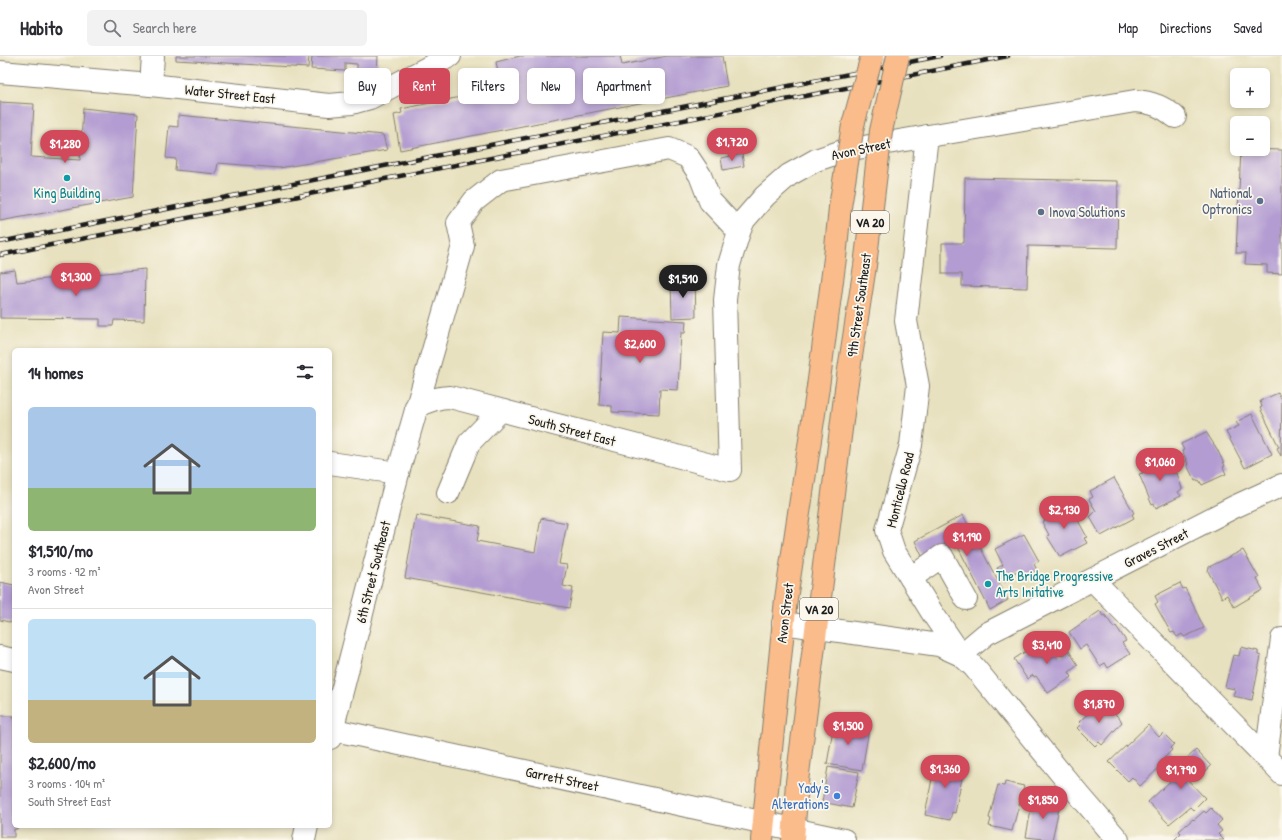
<!DOCTYPE html>
<meta charset="utf-8">
<style>
:root{--surface:#fff;--page:#f2f2f3;--text:#2b2b33;--muted:#7c7c81;--line:#e1e1e2;--accent:#d1495b}
body{margin:0;font-family:"Patrick Hand",sans-serif;background:var(--page);color:var(--text);height:100vh;display:flex;flex-direction:column;font-size:15px;white-space:nowrap}
*{box-sizing:border-box;margin:0}
p{font-size:13px;color:var(--muted)}
.icon{flex:none;width:22px;height:22px;fill:none;stroke:currentColor;stroke-width:2;stroke-linecap:round;stroke-linejoin:round}
.map{position:relative;flex:1;overflow:hidden}
.panel{position:absolute;left:12px;top:292px;width:320px;height:480px;display:flex;flex-direction:column;background:var(--surface);border-radius:6px;box-shadow:0 2px 6px #0003}
.panel>*{flex:none}
.top-card{position:absolute;left:344px;top:12px;width:380px;height:36px;display:flex;gap:8px}
.fabs{position:absolute;left:1230px;top:12px;display:grid;gap:8px}
.fabs a{display:grid;place-items:center;width:40px;height:40px;border-radius:6px;background:var(--surface);box-shadow:0 2px 6px #0003;font-size:20px}
.price{position:absolute;translate:-50% -34px;padding:0 9px;border-radius:14px;background:var(--accent);color:#fff;font-size:13px;line-height:26px;filter:drop-shadow(0 1px 2px #0008)}
.price::after{content:'';position:absolute;left:50%;top:24px;width:12px;height:9px;margin-left:-6px;background:inherit;clip-path:polygon(0 0,100% 0,50% 100%)}
.price.selected{background:#222;color:#fff}
ul{padding:0;list-style:none}
li{display:grid;align-content:center;gap:8px;height:212px;padding:0 16px}
li+li{border-top:1px solid var(--line)}
li span{display:grid;place-items:center;height:124px;border-radius:6px;color:#555}
li>.icon{margin-inline-start:auto}
span .icon{width:72px;height:72px;fill:#fffc;stroke-width:1}
li b{font-size:17px}
h2{display:flex;justify-content:space-between;align-items:center;height:48px;padding:0 16px;font-size:17px}
.tag{padding:0 14px;border-radius:6px;background:var(--surface);box-shadow:0 2px 6px #0003;font-size:14px;line-height:36px}
.tag.selected{background:var(--accent);color:#fff}
header{display:flex;align-items:center;gap:24px;box-sizing:border-box;height:56px;padding:0 20px;background:var(--surface);border-bottom:1px solid var(--line)}
header strong{font-size:19px}
nav{display:flex;gap:22px;margin-inline-start:auto;font-size:14px}
.search{width:280px;height:36px;background:var(--page);display:flex;align-items:center;gap:10px;box-sizing:border-box;padding:0 14px;border-radius:6px;color:var(--muted);font-size:15px}
.map>svg:first-child{display:block}
</style>
<header>
<strong>Habito</strong>
<div class="search"><svg class="icon" aria-label="search" viewBox="0 0 24 24"><circle cx="10" cy="10" r="6"/><path d="M15 15l6 6"/></svg>Search here</div>
<nav><a>Map</a><a>Directions</a><a>Saved</a></nav>
</header>
<div class="map">
<svg width="1282" height="784" viewBox="0 0 1282 784">
<rect width="100%" height="100%" fill="#fbf7ec"/>
<filter id="ink" filterUnits="userSpaceOnUse"><feTurbulence type="fractalNoise" baseFrequency=".025" numOctaves="2"/><feDisplacementMap in="SourceGraphic" scale="8" xChannelSelector="R" yChannelSelector="G"/><feConvolveMatrix kernelMatrix="1 2 1 2 8 2 1 2 1" color-interpolation-filters="sRGB"/></filter>
<filter id="wash" filterUnits="userSpaceOnUse"><feTurbulence type="fractalNoise" baseFrequency=".012" numOctaves="4" result="noise"/><feDisplacementMap in="SourceGraphic" scale="16" xChannelSelector="R" yChannelSelector="G"/><feGaussianBlur stdDeviation="0.9" result="paint"/><feColorMatrix in="noise" values="0 0 0 0 0 0 0 0 0 0 0 0 0 0 0 0 0 1.4 0 .05"/><feComposite in="paint" operator="in"/></filter>
<g filter="url(#wash)">
<rect width="100%" height="100%" fill="#e8e1bf"/>
<g id="blocks">
<g fill="#b39cd2">
<path d="M176,0H309L308,12L176,4Z"/>
<path d="M312,0H378L377,17L357,15V8L345,7V15L311,13Z"/>
<path d="M520,0H620L622,9L667,0H722L727,30L400,94L394,59L402,57L401,53L471,39L467,21L498,15L496,6Z"/>
<path d="M0,46L34,48L31,101L80,104L83,52L138,58L133,141L0,165Z"/>
<path d="M178,59L383,79L387,94L279,112L218,107L216,118L175,114L176,103L166,102L169,70L178,71Z"/>
<path d="M1241,93L1282,94V218L1267,217V209L1245,208L1246,197H1236Z"/>
<path d="M742,98L744,110L723,114L721,102Z"/>
<path d="M965,122L1118,125L1117,192L1028,190L1027,232L962,230V218H942V187H964Z"/>
<path d="M145,213L144,265L114,264L113,270H100V263L0,262V216L15,214L17,226Z"/>
<path d="M671,224H695L696,261L672,262Z"/>
<path d="M621,261L686,265L685,277H681L678,334L660,333L659,358L612,356V350L599,349L603,276L620,277Z"/>
<path d="M1278,337L1281,343L1282,342L1281,400L1277,392L1279,391L1260,352L1262,351L1260,345Z"/>
<path d="M1252,358L1272,398L1245,412L1226,376L1239,370L1236,366Z"/>
<path d="M1206,376L1217,393L1225,410L1223,411L1226,418L1202,429L1199,424L1195,425L1187,409L1188,408L1182,395L1184,394L1181,388Z"/>
<path d="M1162,400L1172,417H1177L1182,433L1178,436L1181,440L1156,452L1154,448L1152,449L1139,418L1143,417L1140,411Z"/>
<path d="M1114,422L1134,457L1132,458L1134,462L1101,480L1090,461L1096,455L1089,443L1093,441L1090,435Z"/>
<path d="M1068,446L1087,481L1084,482L1087,487L1060,501L1047,480L1049,479L1042,466L1046,464L1043,458Z"/>
<path d="M416,459L480,470L477,485L535,496L541,462L567,467L559,508L567,509L563,530L573,532L569,552L405,522Z"/>
<path d="M963,459L1008,544L990,554L955,485L951,487L950,485L922,500L915,485Z"/>
<path d="M1024,478L1039,505L1034,508L1037,514L1025,521L1021,513L1012,518L1013,521L1004,526L997,512L1003,509L995,493Z"/>
<path d="M1243,494L1259,522L1257,523L1263,534L1234,551L1227,539L1222,542L1208,515L1209,511Z"/>
<path d="M0,526L14,529V567L0,564Z"/>
<path d="M1180,527L1183,533L1185,532L1204,572L1184,581L1182,578L1177,581L1174,576L1171,577L1155,548L1158,546L1155,540Z"/>
<path d="M1100,555L1103,560L1105,559L1114,572L1116,570L1126,585L1122,587L1130,598L1108,612L1105,607L1100,610L1086,589L1080,593L1069,576Z"/>
<path d="M1046,582L1050,589L1053,587L1061,600L1069,595L1078,609L1069,616L1072,621L1048,637L1036,620L1034,621L1033,619L1027,623L1014,603Z"/>
<path d="M1241,591L1258,595V599L1261,600L1252,644L1233,640L1235,633L1225,631L1233,599L1239,600Z"/>
<path d="M1103,643L1122,666L1102,689L1099,686L1095,690L1077,672L1081,668L1079,666Z"/>
<path d="M0,660H14V770H17V773H14V781H0Z"/>
<path d="M834,667L869,673L862,714L827,708Z"/>
<path d="M1148,669L1159,681L1163,677L1174,688L1170,692L1172,694L1164,702L1166,705L1140,730L1132,721L1128,725L1109,706Z"/>
<path d="M1196,694L1211,710L1197,724L1189,716L1184,720L1205,742L1193,754L1190,751L1169,768L1148,746L1178,718L1174,714Z"/>
<path d="M936,702L965,707L955,757L952,756L950,764L925,759Z"/>
<path d="M828,711L859,716L852,752L822,746Z"/>
<path d="M1005,726L1024,730L1012,775L989,770L991,763L989,762L998,729L1004,730Z"/>
<path d="M1033,742L1060,748L1052,784L1026,781Z"/>
<path d="M1211,752L1222,764L1217,769L1222,775L1218,778L1224,784H1174L1181,777L1179,775L1193,763L1194,764L1204,755L1206,757Z"/>
</g>
</g>
</g>
<g filter="url(#ink)">
<use href="#blocks" fill-opacity="0" stroke="#827e6e" stroke-width="1"/>
<g fill="none" stroke-linecap="round" stroke-linejoin="round">
<g stroke="#827e6e" stroke-width="24">
<g id="minor">
<path d="M0,16L151,29L329,49L352,47L370,42L450,0"/>
<path d="M151,29L153,0"/>
<path d="M927,80L906,265L918,330L911,389L887,474L894,495L933,558L961,599L974,611L1063,720L1118,784"/>
<path d="M416,351C427,345 437,341 450,341L730,414L725,244L729,209L739,176L744,164L765,140L789,119L816,104L846,94L1135,45C1151,46 1163,50 1175,61"/>
<path d="M330,407L398,417"/>
<path d="M448,437L469,387L500,355"/>
<path d="M911,522L942,500L966,543"/>
<path d="M1093,524L1282,718"/>
<path d="M783,567L939,589L961,599"/>
<path d="M961,599L986,578L1234,451L1282,429"/>
<path d="M0,601L14,604"/>
<path d="M330,673L844,784"/>
<path d="M330,682L398,417L463,190L458,167L474,145L501,124L669,93L688,101L700,119L710,145L739,176"/>
<path d="M1266,701L1282,583"/>
<path d="M304,784L307,770"/>
</g>
</g>
<g stroke="#827e6e" stroke-width="24">
<g id="major">
<path d="M762,784L786,543L818,331"/>
<path d="M793,784L797,726L846,333"/>
</g>
</g>
<use href="#minor" stroke="#fff" stroke-width="22"/>
<use href="#major" stroke="#fabc8b" stroke-width="22"/>
<g stroke="#1c1c1c" stroke-width="4.5">
<g id="rail">
<path d="M0,186L940,0"/>
<path d="M0,199L1008,0"/>
</g>
</g>
<use href="#rail" stroke="#fbf7ec" stroke-width="3" stroke-dasharray="9" stroke-linecap="butt"/>
<g stroke="#827e6e" stroke-width="24" stroke-linecap="butt">
<g id="major-bridge">
<path d="M818,331L835,202L840,151L853,69L872,0"/>
<path d="M846,333L865,210L881,75L898,0"/>
</g>
</g>
<use href="#major-bridge" stroke="#fabc8b" stroke-width="22"/>
</g>
</g>
<g fill="#0f9aa8" stroke="#fbf7ec" stroke-width="1.5">
<circle cx="67" cy="122" r="4"/>
<circle cx="988" cy="528" r="4"/>
</g>
<g fill="#5c6f8a" stroke="#fbf7ec" stroke-width="1.5">
<circle cx="1260" cy="145" r="4"/>
<circle cx="1041" cy="156" r="4"/>
</g>
<circle fill="#3f7fe0" stroke="#fbf7ec" stroke-width="1.5" cx="837" cy="740" r="4"/>
<g text-anchor="middle" stroke-width="3.5" stroke-linejoin="round" paint-order="stroke">
<g fill="#fbf7ec" stroke="#5f5e5a" stroke-width="1">
<rect x="851" y="155" width="38" height="22" rx="3"/>
<rect x="800" y="542" width="38" height="22" rx="3"/>
</g>
<g font-size="13" font-weight="bold" fill="#1c1c1c">
<text x="870" y="171">VA 20</text>
<text x="819" y="558">VA 20</text>
</g>
<g font-size="14" fill="#1c1c1c" stroke="#fbf7ec">
<text transform="translate(230 38) rotate(6)" y="5">Water Street East</text>
<text transform="translate(861 93) rotate(-12)" y="5">Avon Street</text>
<text transform="translate(859 249) rotate(-82)" y="5">9th Street Southeast</text>
<text transform="translate(572 374) rotate(15)" y="5">South Street East</text>
<text transform="translate(900 434) rotate(-76)" y="5">Monticello Road</text>
<text transform="translate(1156 492) rotate(-27)" y="5">Graves Street</text>
<text transform="translate(373 516) rotate(-76)" y="5">6th Street Southeast</text>
<text transform="translate(785 557) rotate(-83)" y="5">Avon Street</text>
<text transform="translate(562 723) rotate(12)" y="5">Garrett Street</text>
</g>
<g font-size="14" fill="#0d838f" stroke="#fbf7ec">
<text x="67" y="142">King Building</text>
<text x="996" y="525" text-anchor="start">The Bridge Progressive<tspan x="996" dy="16">Arts Initative</tspan></text>
</g>
<g font-size="14" fill="#4e5e75" stroke="#fbf7ec" text-anchor="end">
<text x="1252" y="142">National<tspan x="1252" dy="16">Optronics</tspan></text>
<text x="1049" y="161" text-anchor="start">Inova Solutions</text>
</g>
<g font-size="14" fill="#366cbe" stroke="#fbf7ec" text-anchor="end">
<text x="829" y="737">Yady's<tspan x="829" dy="16">Alterations</tspan></text>
</g>
</g>
</svg>
<div class="fabs">
<a>+</a>
<a>−</a>
</div>
<b class="price" style="left:732px;top:106px">$1,720</b>
<b class="price" style="left:65px;top:108px">$1,280</b>
<b class="price" style="left:76px;top:241px">$1,300</b>
<b class="price selected" style="left:683px;top:243px">$1,510</b>
<b class="price" style="left:640px;top:308px">$2,600</b>
<b class="price" style="left:1160px;top:426px">$1,060</b>
<b class="price" style="left:1064px;top:474px">$2,130</b>
<b class="price" style="left:967px;top:501px">$1,190</b>
<b class="price" style="left:1047px;top:609px">$3,410</b>
<b class="price" style="left:1099px;top:668px">$1,870</b>
<b class="price" style="left:848px;top:690px">$1,500</b>
<b class="price" style="left:945px;top:733px">$1,360</b>
<b class="price" style="left:1181px;top:734px">$1,790</b>
<b class="price" style="left:1043px;top:764px">$1,850</b>
<div class="top-card">
<a class="tag">Buy</a>
<a class="tag selected">Rent</a>
<a class="tag">Filters</a>
<a class="tag">New</a>
<a class="tag">Apartment</a>
</div>
<section class="panel">
<h2>14 homes<svg class="icon" aria-label="filters" viewBox="0 0 24 24"><path d="M4 7h16M4 17h16"/><circle cx="9" cy="7" r="2"/><circle cx="15" cy="17" r="2"/></svg></h2>
<ul>
<li><span style="background:linear-gradient(#a9c7e8 65%,#8fb573 0)"><svg class="icon" aria-label="home" viewBox="0 0 24 24"><path d="M3 11l9-7 9 7M6 9v11h12V9"/></svg></span><div><b>$1,510/mo</b><p>3 rooms · 92 m²</p><p>Avon Street</p></div></li>
<li><span style="background:linear-gradient(#bfe0f5 65%,#c2b280 0)"><svg class="icon" aria-label="home" viewBox="0 0 24 24"><path d="M3 11l9-7 9 7M6 9v11h12V9"/></svg></span><div><b>$2,600/mo</b><p>3 rooms · 104 m²</p><p>South Street East</p></div></li>
</ul>
</section>
</div>
